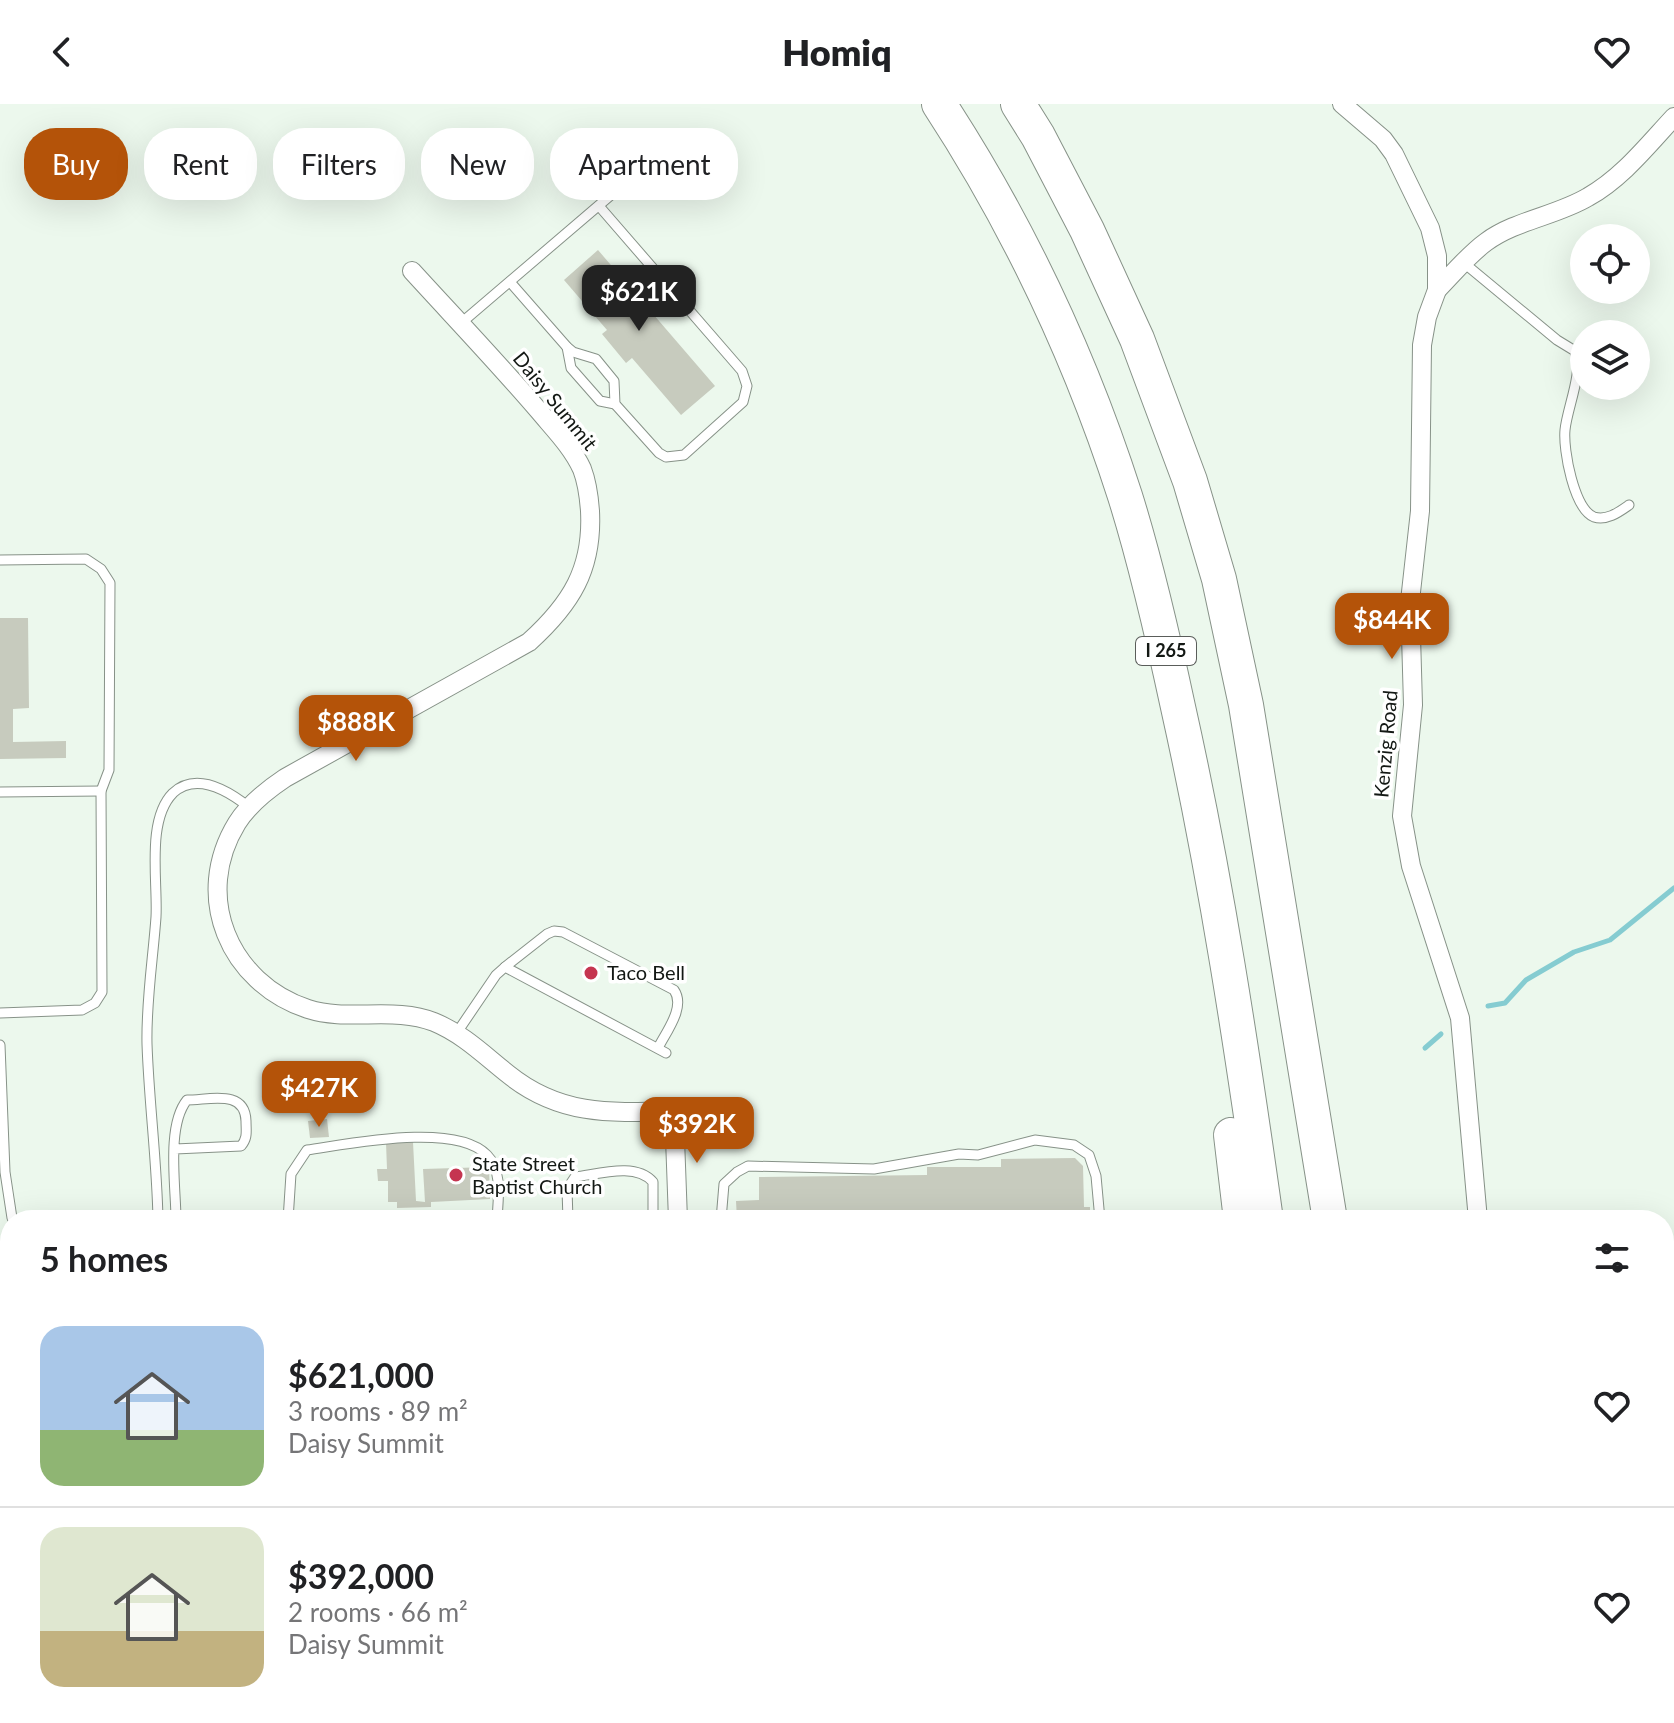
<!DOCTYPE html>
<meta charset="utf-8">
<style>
:root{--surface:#fff;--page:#f2f2f2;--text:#202124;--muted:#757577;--line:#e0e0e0;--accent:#b45309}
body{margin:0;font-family:Lato,sans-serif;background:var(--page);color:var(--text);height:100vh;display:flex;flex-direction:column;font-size:30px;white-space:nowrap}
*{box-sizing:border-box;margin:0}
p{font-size:26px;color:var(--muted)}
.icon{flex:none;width:44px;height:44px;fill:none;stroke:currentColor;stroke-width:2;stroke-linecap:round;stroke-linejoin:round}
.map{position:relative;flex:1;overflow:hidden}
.details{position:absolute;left:0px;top:1106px;width:1674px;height:514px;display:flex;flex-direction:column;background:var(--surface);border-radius:32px 32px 0 0;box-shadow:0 8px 32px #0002}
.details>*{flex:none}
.top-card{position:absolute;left:24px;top:24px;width:800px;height:72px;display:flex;gap:16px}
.fabs{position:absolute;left:1570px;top:120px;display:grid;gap:16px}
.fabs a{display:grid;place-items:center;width:80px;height:80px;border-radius:50%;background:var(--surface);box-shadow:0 8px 32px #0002;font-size:40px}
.price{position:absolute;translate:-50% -68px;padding:0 18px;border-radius:16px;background:var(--accent);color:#fff;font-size:26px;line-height:52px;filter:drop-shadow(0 2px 4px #0008)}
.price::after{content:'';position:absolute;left:50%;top:48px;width:24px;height:18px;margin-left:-12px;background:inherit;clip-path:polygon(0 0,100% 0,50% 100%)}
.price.current{background:#222;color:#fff}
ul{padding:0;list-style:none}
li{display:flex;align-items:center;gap:24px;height:200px;padding:0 40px}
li+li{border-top:2px solid var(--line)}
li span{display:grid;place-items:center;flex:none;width:224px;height:160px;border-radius:24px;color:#555}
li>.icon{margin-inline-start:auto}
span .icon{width:96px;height:96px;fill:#fffc;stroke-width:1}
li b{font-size:34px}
h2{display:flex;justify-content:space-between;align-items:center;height:96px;padding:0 40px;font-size:34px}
.pill{padding:0 28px;border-radius:32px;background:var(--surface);box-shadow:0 8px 32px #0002;font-size:28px;line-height:72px}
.pill.current{background:var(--accent);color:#fff}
header{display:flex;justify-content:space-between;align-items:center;height:104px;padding:0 40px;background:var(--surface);font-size:36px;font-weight:800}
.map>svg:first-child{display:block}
</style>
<header><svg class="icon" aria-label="back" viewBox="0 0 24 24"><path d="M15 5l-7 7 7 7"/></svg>Homiq<svg class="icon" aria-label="heart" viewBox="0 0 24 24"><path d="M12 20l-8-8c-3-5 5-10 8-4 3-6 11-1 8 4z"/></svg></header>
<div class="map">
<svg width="1674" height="1619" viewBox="0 0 1674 1619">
<rect width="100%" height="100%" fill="#ecf8ed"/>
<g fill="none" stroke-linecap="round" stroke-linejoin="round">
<g stroke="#85ccd1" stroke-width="5">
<path d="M1488,902L1505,899L1526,876L1574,848L1610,836L1674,784"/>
<path d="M1425,944L1441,930"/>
</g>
</g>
<g fill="#c7cbbe">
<path d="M598,146L640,195L646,192L652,199L647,203L715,282L681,311L632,254L626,259L602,230L607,226L564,176Z"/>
<path d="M0,514H28L29,604L13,605V638L66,637V654L0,655Z"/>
<path d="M327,1015L329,1033L310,1034L308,1017Z"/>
<path d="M413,1038L416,1097L425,1098L423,1065L489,1063L490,1095L431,1098V1103L397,1104V1098H388V1077H378L377,1065H387L386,1039Z"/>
<path d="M1075,1054L1083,1062L1084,1103H1090V1116H737L736,1097L759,1096V1073L927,1071V1063H1001V1055Z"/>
</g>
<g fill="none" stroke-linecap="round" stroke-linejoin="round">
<g stroke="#879288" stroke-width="11">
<g id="service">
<path d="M1464,159L1557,236L1575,247C1584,267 1567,304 1565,326C1563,346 1574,405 1594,413C1607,417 1619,408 1629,401"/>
<path d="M510,178L567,243L573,248L596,255L614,277L615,300L659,349L666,353L684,351L743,298L747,282L742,267L599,102"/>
<path d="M460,220L625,79"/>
<path d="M567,243L571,264L600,297L615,300"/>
<path d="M0,456L86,455L101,465L110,479L109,666L101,687L102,888L95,899L82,906L0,909"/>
<path d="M0,688L101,687"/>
<path d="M505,863L547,830L554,827L563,828L674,886C686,903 666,928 658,944"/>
<path d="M456,930L496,871L505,863L666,949"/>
<path d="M0,941L5,1068L12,1114"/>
<path d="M175,1045L241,1042C248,1034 246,1027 246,1017C245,985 210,996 187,996C166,1022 176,1083 176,1116"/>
<path d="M158,1116C157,1057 149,999 147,940C146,897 153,855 156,813C158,778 146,716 173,689C197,667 230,688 250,704"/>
<path d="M288,1116L291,1070L307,1046C350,1040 455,1018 487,1051C503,1067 498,1095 497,1116"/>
<path d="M568,1116L567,1085L575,1073C599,1070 636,1058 653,1078V1116"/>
<path d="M721,1116L724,1080L737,1068L748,1062L874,1065L959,1050L978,1051L1035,1036L1074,1041L1089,1051L1096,1072L1100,1116"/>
<path d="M0,1350L10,1349"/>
<path d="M0,1472L10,1467"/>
<path d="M0,1561L10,1560"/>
<path d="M741,1619V1610"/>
</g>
</g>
<g stroke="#879288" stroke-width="20">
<g id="minor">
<path d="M1342,0L1383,35L1394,50L1430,124L1437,152V186L1427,213L1422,241L1420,407L1410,497L1413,601L1402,712L1411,762L1460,914L1478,1116"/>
<path d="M412,167C454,213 498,259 539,307C554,325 572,343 582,365C587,378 589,393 590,407C593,465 571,500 529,538L285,674C267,686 249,700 237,719C192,792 229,879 308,905C348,918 394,902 434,918C463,930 484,951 508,970C560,1012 611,1009 674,1007L678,1116"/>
<path d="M1437,186C1452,171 1468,151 1486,138C1516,116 1556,112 1588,93C1622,74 1647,42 1674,13"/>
<path d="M194,1619L195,1610"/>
</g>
</g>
<g stroke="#879288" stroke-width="26">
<path id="tertiary" d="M694,1610V1619"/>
</g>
<g stroke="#879288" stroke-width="28">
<g id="secondary">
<path d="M1664,1235L1674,1231"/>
<path d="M1664,1270L1674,1267"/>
<path d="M0,1296L10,1295"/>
</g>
</g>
<g stroke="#879288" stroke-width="36">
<g id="motorway">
<path d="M939,0C1018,121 1081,255 1125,392C1147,462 1163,533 1178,603C1216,773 1242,945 1266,1116"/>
<path d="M1018,0L1038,32L1087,126L1137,235L1190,377L1219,475L1246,601L1330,1116"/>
<path d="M1231,1031L1241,1116"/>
<path d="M1032,1610L1049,1619"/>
<path d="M1109,1610H1138"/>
<path d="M1391,1610L1395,1619"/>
<path d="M1463,1610L1467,1619"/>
<path d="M1587,1610L1592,1619"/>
<path d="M1620,1610L1626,1619"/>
</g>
</g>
<use href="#service" stroke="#fff" stroke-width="9"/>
<use href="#minor" stroke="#fff" stroke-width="18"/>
<use href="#tertiary" stroke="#fff" stroke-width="24"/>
<use href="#secondary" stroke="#fff" stroke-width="26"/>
<use href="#motorway" stroke="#fff" stroke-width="34"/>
</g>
<g fill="#c53550" stroke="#fff" stroke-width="3">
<circle cx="591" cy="869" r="8"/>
<circle cx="456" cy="1071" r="8"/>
</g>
<g text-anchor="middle" stroke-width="7" stroke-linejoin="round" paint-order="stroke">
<rect fill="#fff" stroke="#5a5d5a" stroke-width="2" x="1136" y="533" width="60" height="28" rx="6"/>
<g font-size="18" font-weight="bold" fill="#131814">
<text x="1166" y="553">I 265</text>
</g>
<g font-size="20" fill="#131814" stroke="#fff">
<text transform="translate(555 297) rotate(51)" y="7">Daisy Summit</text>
<text transform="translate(1386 640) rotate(-85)" y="7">Kenzig Road</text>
</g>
<g font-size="20" fill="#131814" stroke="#fff" text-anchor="start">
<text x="607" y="876">Taco Bell</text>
<text x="472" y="1067">State Street<tspan x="472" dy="23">Baptist Church</tspan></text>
</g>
</g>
</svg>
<div class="fabs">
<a><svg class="icon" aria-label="locate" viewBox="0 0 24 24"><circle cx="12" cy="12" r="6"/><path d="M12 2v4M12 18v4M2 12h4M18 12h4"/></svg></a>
<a><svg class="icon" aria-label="layers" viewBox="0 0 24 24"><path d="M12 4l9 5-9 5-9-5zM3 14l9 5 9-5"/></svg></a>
</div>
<b class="price current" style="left:639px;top:229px">$621K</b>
<b class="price" style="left:1392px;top:557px">$844K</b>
<b class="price" style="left:356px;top:659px">$888K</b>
<b class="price" style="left:319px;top:1025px">$427K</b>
<b class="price" style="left:697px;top:1061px">$392K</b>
<div class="top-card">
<a class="pill current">Buy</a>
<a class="pill">Rent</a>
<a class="pill">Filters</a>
<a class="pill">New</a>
<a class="pill">Apartment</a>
</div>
<section class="details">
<h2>5 homes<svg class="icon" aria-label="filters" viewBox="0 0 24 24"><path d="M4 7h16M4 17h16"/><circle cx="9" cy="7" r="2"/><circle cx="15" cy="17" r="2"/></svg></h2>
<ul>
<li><span style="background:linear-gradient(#a9c7e8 65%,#8fb573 0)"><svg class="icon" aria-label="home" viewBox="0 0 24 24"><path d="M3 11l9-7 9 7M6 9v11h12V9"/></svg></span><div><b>$621,000</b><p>3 rooms · 89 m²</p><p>Daisy Summit</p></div><svg class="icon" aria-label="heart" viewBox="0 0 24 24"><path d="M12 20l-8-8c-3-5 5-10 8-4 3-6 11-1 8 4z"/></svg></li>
<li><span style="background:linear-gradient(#dfe7d0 65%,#c2b280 0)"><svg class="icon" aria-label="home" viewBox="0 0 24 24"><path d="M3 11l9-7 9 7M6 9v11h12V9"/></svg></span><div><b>$392,000</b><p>2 rooms · 66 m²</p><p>Daisy Summit</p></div><svg class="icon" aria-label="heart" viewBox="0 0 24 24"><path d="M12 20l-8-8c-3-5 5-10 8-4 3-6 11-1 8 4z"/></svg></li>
</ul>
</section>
</div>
